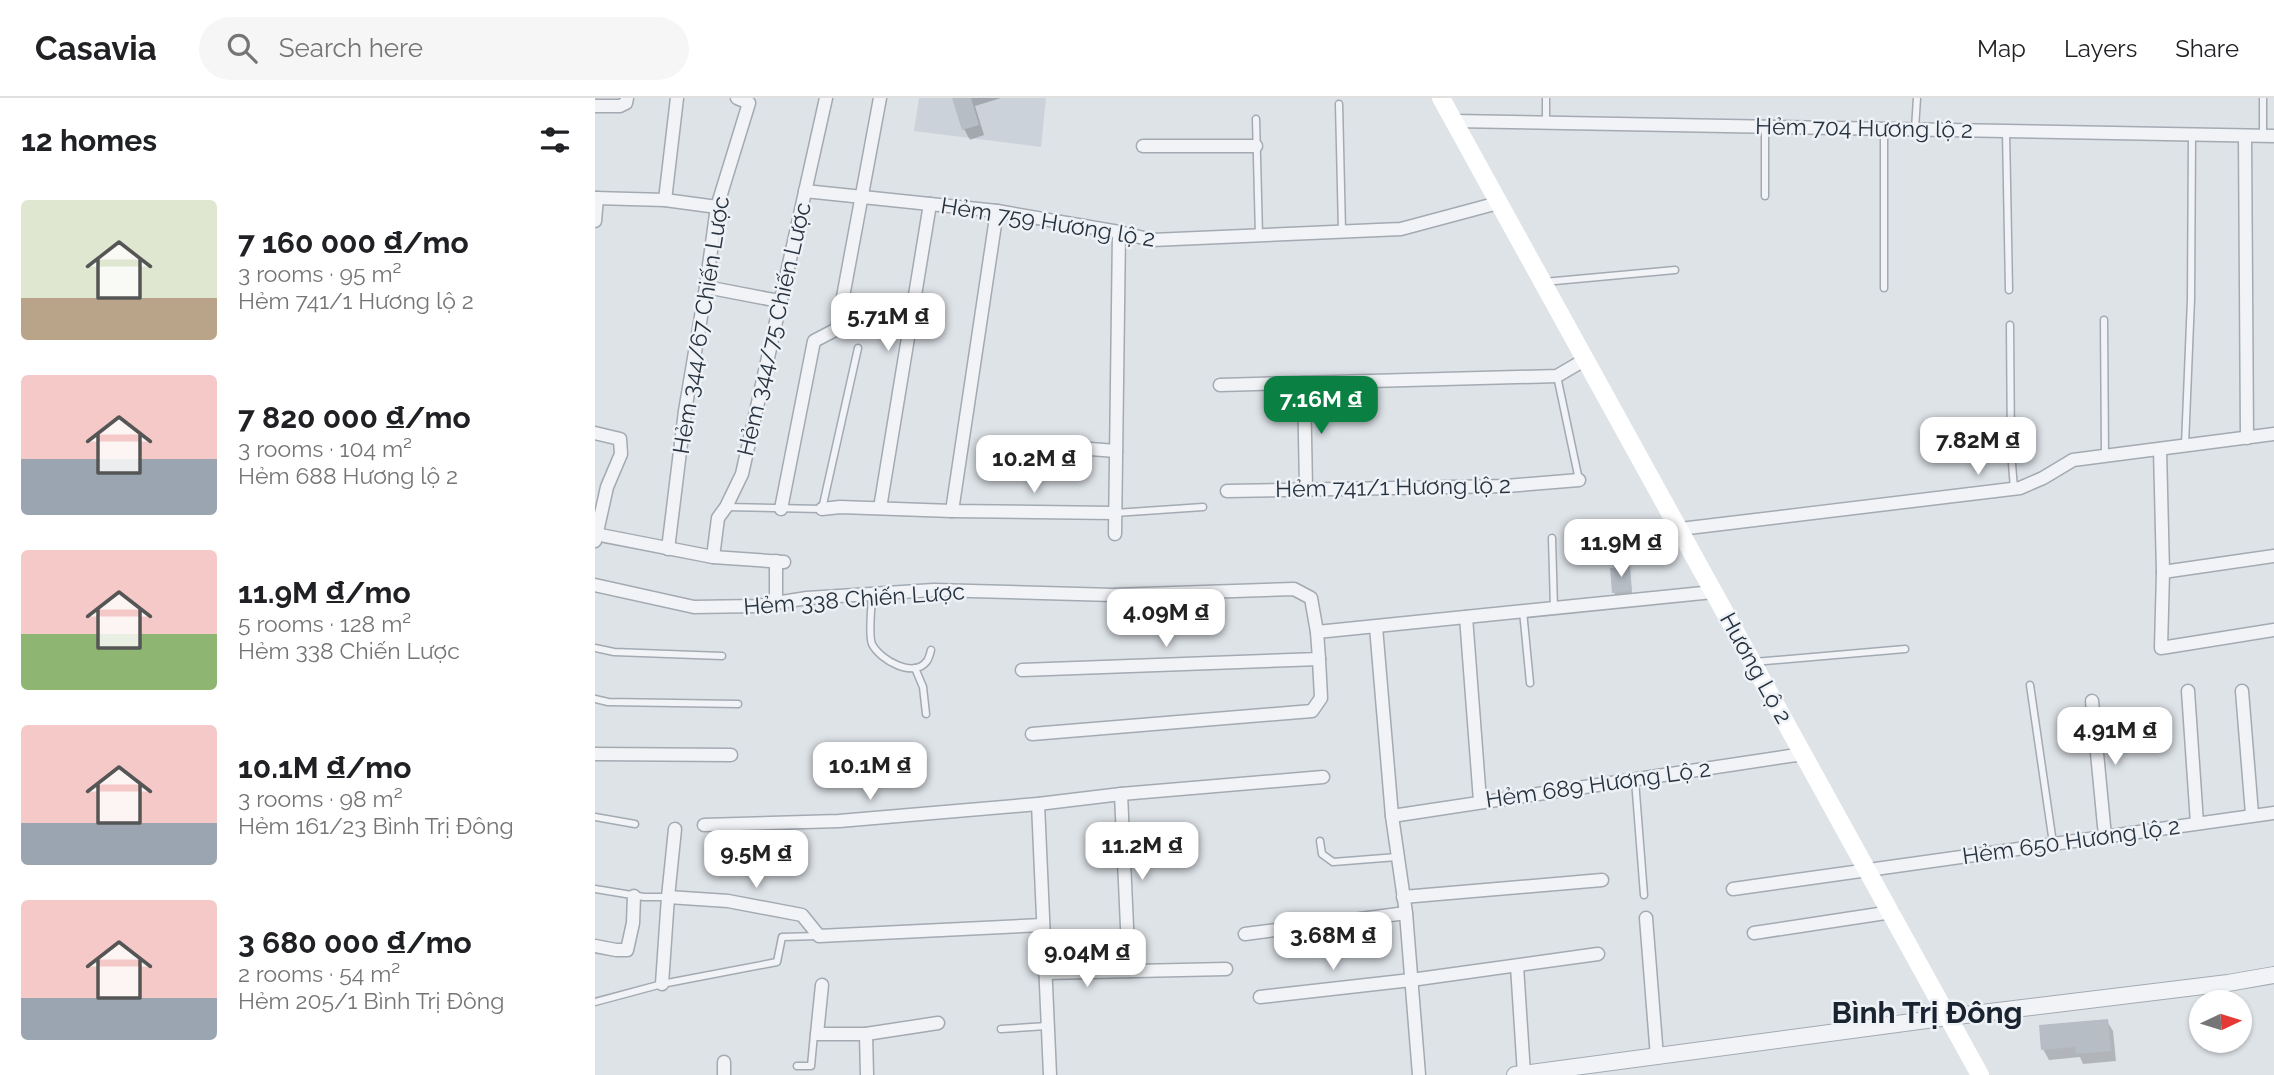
<!DOCTYPE html>
<meta charset="utf-8">
<style>
:root{--surface:#fff;--page:#f6f6f6;--text:#202124;--muted:#757577;--line:#e0e0e0;--accent:#0b8043}
body{margin:0;font-family:Raleway,sans-serif;background:var(--page);color:var(--text);height:100vh;display:flex;flex-direction:column;font-size:26px;white-space:nowrap}
*{box-sizing:border-box;margin:0}
p{font-size:23px;color:var(--muted)}
.icon{flex:none;width:38px;height:38px;fill:none;stroke:currentColor;stroke-width:2;stroke-linecap:round;stroke-linejoin:round}
.map{position:relative;flex:1;overflow:hidden}
.details{display:flex;flex-direction:column;background:var(--surface);width:595px}
.details>*{flex:none}
.needle{width:46px;rotate:86deg}
.buttons{position:absolute;left:1594px;top:892px;display:grid;gap:14px}
.buttons a{display:grid;place-items:center;width:63px;height:63px;border-radius:50%;background:var(--surface);box-shadow:0 2px 5px #0004;font-size:35px}
.price{position:absolute;translate:-50% -60px;padding:0 16px;border-radius:14px;background:#fff;color:#222;font-size:23px;line-height:46px;filter:drop-shadow(0 2px 4px #0008)}
.price::after{content:'';position:absolute;left:50%;top:42px;width:21px;height:16px;margin-left:-10px;background:inherit;clip-path:polygon(0 0,100% 0,50% 100%)}
.price.selected{background:var(--accent);color:#fff}
ul{padding:0;list-style:none}
li{display:flex;align-items:center;gap:21px;height:175px;padding:0 21px}
li span{display:grid;place-items:center;flex:none;width:196px;height:140px;border-radius:7px;color:#555}
li>.icon{margin-inline-start:auto}
span .icon{width:84px;height:84px;fill:#fffc;stroke-width:1}
li b{font-size:30px}
h2{display:flex;justify-content:space-between;align-items:center;height:84px;padding:0 21px;font-size:30px}
header{display:flex;align-items:center;gap:42px;box-sizing:border-box;height:98px;padding:0 35px;background:var(--surface);border-bottom:2px solid var(--line)}
header strong{font-size:33px}
nav{display:flex;gap:38px;margin-inline-start:auto;font-size:24px}
.search{width:490px;height:63px;background:var(--page);display:flex;align-items:center;gap:18px;box-sizing:border-box;padding:0 24px;border-radius:38px;color:var(--muted);font-size:26px}
main{display:flex;flex:1;min-height:0}
.map>svg:first-child{display:block}
</style>
<header>
<strong>Casavia</strong>
<div class="search"><svg class="icon" aria-label="search" viewBox="0 0 24 24"><circle cx="10" cy="10" r="6"/><path d="M15 15l6 6"/></svg>Search here</div>
<nav><a>Map</a><a>Layers</a><a>Share</a></nav>
</header>
<main>
<section class="details">
<h2>12 homes<svg class="icon" aria-label="filters" viewBox="0 0 24 24"><path d="M4 7h16M4 17h16"/><circle cx="9" cy="7" r="2"/><circle cx="15" cy="17" r="2"/></svg></h2>
<ul>
<li><span style="background:linear-gradient(#dfe7d0 70%,#b9a48a 0)"><svg class="icon" aria-label="home" viewBox="0 0 24 24"><path d="M3 11l9-7 9 7M6 9v11h12V9"/></svg></span><div><b>7 160 000 ₫/mo</b><p>3 rooms · 95 m²</p><p>Hẻm 741/1 Hương lộ 2</p></div></li>
<li><span style="background:linear-gradient(#f6c9c9 60%,#9aa5b1 0)"><svg class="icon" aria-label="home" viewBox="0 0 24 24"><path d="M3 11l9-7 9 7M6 9v11h12V9"/></svg></span><div><b>7 820 000 ₫/mo</b><p>3 rooms · 104 m²</p><p>Hẻm 688 Hương lộ 2</p></div></li>
<li><span style="background:linear-gradient(#f6c9c9 60%,#8fb573 0)"><svg class="icon" aria-label="home" viewBox="0 0 24 24"><path d="M3 11l9-7 9 7M6 9v11h12V9"/></svg></span><div><b>11.9M ₫/mo</b><p>5 rooms · 128 m²</p><p>Hẻm 338 Chiến Lược</p></div></li>
<li><span style="background:linear-gradient(#f6c9c9 70%,#9aa5b1 0)"><svg class="icon" aria-label="home" viewBox="0 0 24 24"><path d="M3 11l9-7 9 7M6 9v11h12V9"/></svg></span><div><b>10.1M ₫/mo</b><p>3 rooms · 98 m²</p><p>Hẻm 161/23 Bình Trị Đông</p></div></li>
<li><span style="background:linear-gradient(#f6c9c9 70%,#9aa5b1 0)"><svg class="icon" aria-label="home" viewBox="0 0 24 24"><path d="M3 11l9-7 9 7M6 9v11h12V9"/></svg></span><div><b>3 680 000 ₫/mo</b><p>2 rooms · 54 m²</p><p>Hẻm 205/1 Bình Trị Đông</p></div></li>
</ul>
</section>
<div class="map">
<svg width="1679" height="977" viewBox="0 0 1679 977">
<rect width="100%" height="100%" fill="#dee3e8"/>
<path fill="#ccd2da" d="M324,0H451L446,49L319,33Z"/>
<g fill="#0003">
<path d="M359,0H406L380,8L389,37L375,42L369,31Z"/>
<path d="M1034,470L1037,496L1020,498L1017,471Z"/>
<path d="M1512,923L1518,933L1521,963L1488,966L1485,959L1454,962L1448,951Z"/>
</g>
<g fill="#b6bdc5">
<path d="M357,0H376L384,27L367,32Z"/>
<path d="M1035,468L1037,493L1017,495L1015,470Z"/>
<path d="M1513,921L1516,953L1481,956L1480,949L1446,952L1444,927Z"/>
</g>
<g fill="none" stroke-linecap="round" stroke-linejoin="round">
<g stroke="#a3aab2" stroke-width="9">
<g id="service">
<path d="M744,6L747,133"/>
<path d="M661,21L664,138"/>
<path d="M951,25V0"/>
<path d="M1320,31L1322,0"/>
<path d="M1411,33L1414,192"/>
<path d="M1668,38V0"/>
<path d="M1170,98V28"/>
<path d="M949,184L1080,172"/>
<path d="M1289,190V31"/>
<path d="M1509,222L1510,357"/>
<path d="M1415,227L1416,353L1419,391"/>
<path d="M962,278L984,382"/>
<path d="M1590,347L1596,201L1597,37"/>
<path d="M131,409L227,411L263,250"/>
<path d="M520,415L608,409"/>
<path d="M957,440L959,510"/>
<path d="M277,496C277,507 273,536 277,546C285,562 319,581 332,563C334,560 335,556 336,552"/>
<path d="M928,513L935,585"/>
<path d="M0,550L19,554L127,558"/>
<path d="M1159,564L1310,551"/>
<path d="M320,570L328,589L331,616"/>
<path d="M1435,587L1458,745"/>
<path d="M0,601L13,604L143,606"/>
<path d="M1040,682L1049,797"/>
<path d="M0,719L40,726"/>
<path d="M725,743L727,756L738,764L802,759"/>
<path d="M0,791L49,799H73"/>
<path d="M0,904L67,886L182,864L187,839L222,838"/>
<path d="M406,931L452,928"/>
<path d="M202,968H216L219,936"/>
</g>
</g>
<g stroke="#a3aab2" stroke-width="15">
<g id="minor">
<path d="M0,8H25L31,5L32,0"/>
<path d="M859,23L1679,38"/>
<path d="M1650,38L1652,340"/>
<path d="M548,48H661"/>
<path d="M210,93L402,113L524,134L557,142L806,131L903,105"/>
<path d="M0,100L70,102L122,109"/>
<path d="M70,102L82,0"/>
<path d="M0,123L2,100"/>
<path d="M111,189L184,203"/>
<path d="M709,285L711,391"/>
<path d="M625,287L962,278L991,261"/>
<path d="M0,335L25,341L26,356L12,389L0,443"/>
<path d="M417,345L521,353"/>
<path d="M1565,351L1568,474L1566,550L1679,532"/>
<path d="M632,393L911,388L984,382"/>
<path d="M285,410L335,106"/>
<path d="M186,411L219,243L242,231L285,0"/>
<path d="M227,411L245,409L357,413L520,415"/>
<path d="M357,413L402,113"/>
<path d="M1085,431L1425,390L1448,380L1478,362L1679,336"/>
<path d="M0,436L118,459L189,464"/>
<path d="M520,436L524,134"/>
<path d="M73,451L90,313L111,189L122,109L154,5L142,0"/>
<path d="M118,459L123,420L131,409L147,376L231,0"/>
<path d="M1568,474L1679,458"/>
<path d="M0,487L99,509L162,508L212,500L339,492L518,497L699,491L716,500L722,534L1118,494"/>
<path d="M181,505V463"/>
<path d="M871,519L885,703"/>
<path d="M781,529L797,718L811,815L824,977"/>
<path d="M427,572L724,561L722,534"/>
<path d="M1593,593L1602,725"/>
<path d="M1647,593L1657,716"/>
<path d="M1497,603L1510,738"/>
<path d="M437,636L717,613L726,600L724,561"/>
<path d="M0,656L136,657"/>
<path d="M526,696L534,873"/>
<path d="M443,706L455,977"/>
<path d="M797,718L1208,656"/>
<path d="M109,727L244,723L443,706L526,696L728,679"/>
<path d="M1138,791L1679,715"/>
<path d="M73,799L133,803L207,817L224,838L447,827"/>
<path d="M808,799L1007,782"/>
<path d="M1051,820L1062,959"/>
<path d="M1159,835L1297,814"/>
<path d="M650,836L811,815"/>
<path d="M0,848L21,852H32L38,825L39,798"/>
<path d="M922,868L929,976"/>
<path d="M450,875L631,871"/>
<path d="M67,886L73,799L80,731"/>
<path d="M227,887L222,936H271L272,977"/>
<path d="M665,899L816,882L1003,856"/>
<path d="M271,936L343,925"/>
<path d="M129,964V977"/>
</g>
</g>
<g stroke="#a3aab2" stroke-width="18">
<path id="tertiary" d="M920,977L1354,919L1633,885L1679,877"/>
</g>
<use href="#service" stroke="#f1f3f6" stroke-width="6"/>
<use href="#minor" stroke="#f1f3f6" stroke-width="12"/>
<use href="#tertiary" stroke="#f1f3f6" stroke-width="16"/>
<path stroke="#fff" stroke-width="18" d="M846,0L1385,977"/>
</g>
<g text-anchor="middle" stroke-width="5" stroke-linejoin="round" paint-order="stroke">
<g font-size="23" fill="#27323f" stroke="#eef2f6">
<text transform="translate(1269 30) rotate(1)" y="8">Hẻm 704 Hương lộ 2</text>
<text transform="translate(453 124) rotate(9)" y="8">Hẻm 759 Hương lộ 2</text>
<text transform="translate(106 227) rotate(-81)" y="8">Hẻm 344/67 Chiến Lược</text>
<text transform="translate(179 231) rotate(-77)" y="8">Hẻm 344/75 Chiến Lược</text>
<text transform="translate(798 389) rotate(-1)" y="8">Hẻm 741/1 Hương lộ 2</text>
<text transform="translate(259 501) rotate(-4)" y="8">Hẻm 338 Chiến Lược</text>
<text transform="translate(1161 570) rotate(61)" y="8">Hương Lộ 2</text>
<text transform="translate(1003 686) rotate(-8)" y="8">Hẻm 689 Hương Lộ 2</text>
<text transform="translate(1476 743) rotate(-8)" y="8">Hẻm 650 Hương lộ 2</text>
</g>
<g font-size="30" font-weight="bold" fill="#1a2330" stroke="#eef2f6">
<text x="1332" y="925">Bình Trị Đông</text>
</g>
</g>
</svg>
<div class="buttons">
<a><svg class="needle" viewBox="-14 -14 28 28"><path d="M0-13l5 13h-10z" fill="#e53935"/><path d="M0 13l5-13h-10z" fill="#757577"/></svg></a>
</div>
<b class="price" style="left:293px;top:255px">5.71M ₫</b>
<b class="price selected" style="left:726px;top:338px">7.16M ₫</b>
<b class="price" style="left:1383px;top:379px">7.82M ₫</b>
<b class="price" style="left:439px;top:397px">10.2M ₫</b>
<b class="price" style="left:1026px;top:481px">11.9M ₫</b>
<b class="price" style="left:571px;top:551px">4.09M ₫</b>
<b class="price" style="left:1520px;top:669px">4.91M ₫</b>
<b class="price" style="left:275px;top:704px">10.1M ₫</b>
<b class="price" style="left:547px;top:784px">11.2M ₫</b>
<b class="price" style="left:161px;top:792px">9.5M ₫</b>
<b class="price" style="left:738px;top:874px">3.68M ₫</b>
<b class="price" style="left:492px;top:891px">9.04M ₫</b>
</div>
</main>
